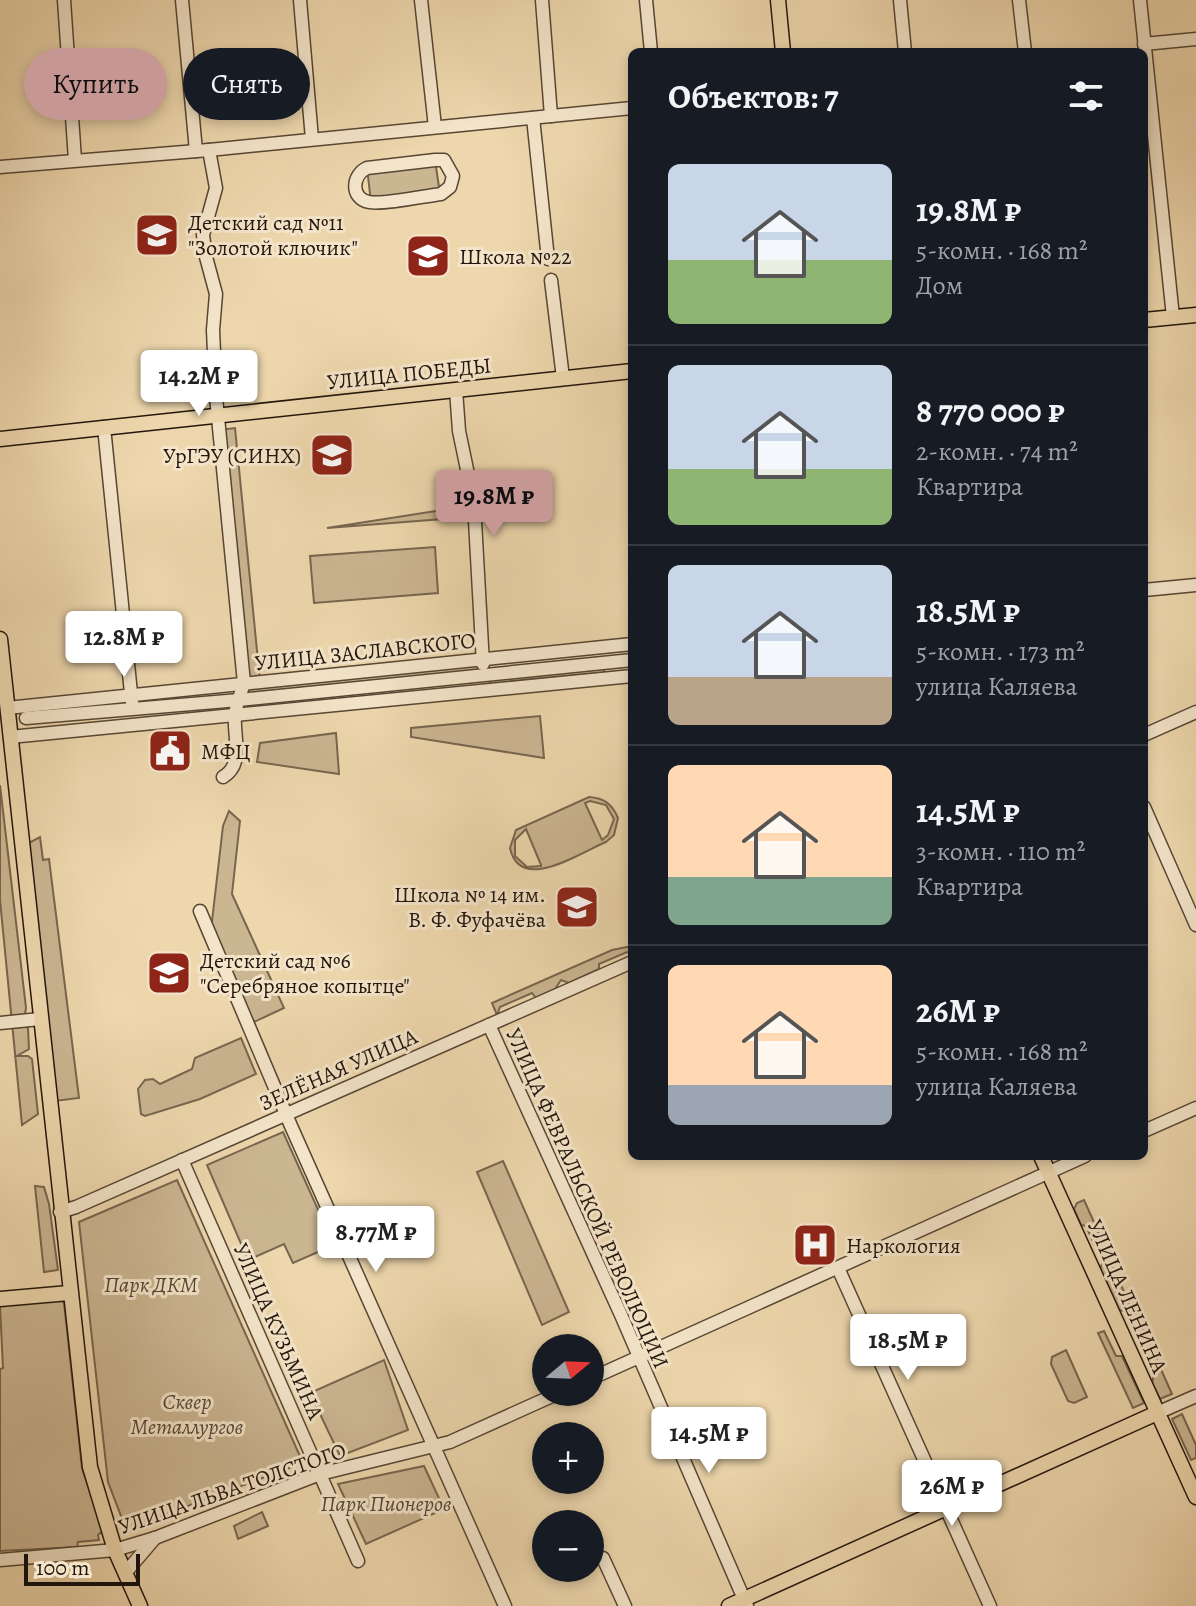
<!DOCTYPE html>
<html lang="ru">
<meta charset="utf-8">
<style>
:root{--surface:#171b24;--page:#242831;--text:#f1f3f6;--muted:#9ea1a6;--line:#363941;--accent:#c59692}
body{margin:0;font-family:Alegreya,serif;background:var(--page);color:var(--text);height:100vh;display:flex;flex-direction:column;font-size:30px;white-space:nowrap}
*{box-sizing:border-box;margin:0}
p{font-size:26px;color:var(--muted)}
.icon{flex:none;width:44px;height:44px;fill:none;stroke:currentColor;stroke-width:2;stroke-linecap:round;stroke-linejoin:round}
.map{position:relative;flex:1;overflow:hidden}
.side{position:absolute;left:628px;top:48px;width:520px;height:1112px;display:flex;flex-direction:column;background:var(--surface);border-radius:12px;box-shadow:0 4px 12px #0003}
.side>*{flex:none}
.top-card{position:absolute;left:24px;top:48px;width:484px;height:72px;display:flex;gap:16px}
.needle{width:52px;rotate:71deg}
.tools{position:absolute;left:532px;top:1334px;display:grid;gap:16px}
.tools a{display:grid;place-items:center;width:72px;height:72px;border-radius:50%;background:var(--surface);box-shadow:0 4px 12px #0003;font-size:40px}
.scale{position:absolute;left:24px;bottom:20px;width:116px;box-sizing:border-box;padding-left:8px;border:4px solid #23160c;border-top:0;font-size:22px;line-height:28px;white-space:nowrap;color:#23160c;-webkit-text-stroke:6px #f4e5ca;paint-order:stroke}
.price{position:absolute;translate:-50% -68px;padding:0 18px;border-radius:8px;background:#fff;color:#222;font-size:26px;line-height:52px;filter:drop-shadow(0 2px 4px #0008)}
.price::after{content:'';position:absolute;left:50%;top:48px;width:24px;height:18px;margin-left:-12px;background:inherit;clip-path:polygon(0 0,100% 0,50% 100%)}
.price.current{background:var(--accent);color:#111}
ul{padding:0;list-style:none}
li{display:flex;align-items:center;gap:24px;height:200px;padding:0 40px}
li+li{border-top:2px solid var(--line)}
li span{display:grid;place-items:center;flex:none;width:224px;height:160px;border-radius:12px;color:#555}
li>.icon{margin-inline-start:auto}
span .icon{width:96px;height:96px;fill:#fffc;stroke-width:1}
li b{font-size:34px}
h2{display:flex;justify-content:space-between;align-items:center;height:96px;padding:0 40px;font-size:34px}
.tag{padding:0 28px;border-radius:36px;background:var(--surface);box-shadow:0 4px 12px #0003;font-size:28px;line-height:72px}
.tag.current{background:var(--accent);color:#111}
.map>svg:first-child{display:block}
</style>
<div class="map">
<svg width="1196" height="1606" viewBox="0 0 1196 1606">
<rect width="100%" height="100%" fill="#eed7ad"/>
<filter id="stains"><feTurbulence type="fractalNoise" baseFrequency=".0025" numOctaves="4"/><feColorMatrix values="0 0 0 0 .2 0 0 0 0 .09 0 0 0 0 .02 0 0 0 .5 -.17"/></filter>
<radialGradient id="worn" r=".72"><stop offset=".6" stop-color="#630" stop-opacity="0"/><stop offset="1" stop-color="#630" stop-opacity=".3"/></radialGradient>
<g fill="#cbb692" stroke="#77664f" stroke-width="2" fill-rule="evenodd">
<path d="M435,160L440,194L371,202L367,168Z"/>
<path d="M235,428L260,681L482,659L484,675L245,700L219,430Z"/>
<path d="M456,508V518L327,528L455,508Z"/>
<path d="M435,547L438,593L314,603L310,556Z"/>
<path d="M604,663V673L492,685L488,680Z"/>
<path d="M540,716L544,758L411,737V728Z"/>
<path d="M336,733L339,774L257,762L260,743Z"/>
<path d="M0,785L26,1008L25,1014L13,1021L28,1028L29,1049L17,1056H28L32,1059L38,1114L22,1125L0,900Z"/>
<path d="M589,797C604,798 612,804 618,818L614,835L606,842C579,853 520,894 510,848L516,830ZM590,801L606,805L614,819L608,835L602,840L585,803ZM526,829L541,865V866L527,867L515,856V840Z"/>
<path d="M229,811L240,821L232,894L284,1008L254,1022L211,930L223,826Z"/>
<path d="M40,837L43,860L49,859L79,1098L55,1101L25,845Z"/>
<path d="M632,946V955L627,952L599,964V969L569,983L561,980L555,989L536,998L532,993L500,1007L497,1015L492,1003L612,950Z"/>
<path d="M241,1038L256,1074L200,1099L145,1116L141,1114L138,1089L145,1080L153,1079L160,1084L192,1069L195,1058Z"/>
<path d="M283,1132L334,1245L293,1263L284,1244L248,1260L207,1165Z"/>
<path d="M503,1161L569,1312L542,1325L477,1172Z"/>
<path d="M177,1180L303,1463L126,1529L108,1482L79,1222Z"/>
<path d="M35,1186L44,1187L49,1204L58,1270L44,1272Z"/>
<path d="M1084,1200L1103,1242L1095,1246L1086,1226L1081,1225L1074,1209L1077,1203Z"/>
<path d="M1110,1261L1131,1307L1123,1311L1119,1310L1100,1269L1102,1264Z"/>
<path d="M57,1297L64,1303L82,1468L103,1531L98,1535L99,1540L78,1542L77,1547L0,1551V1369L3,1368L0,1306Z"/>
<path d="M1134,1309L1172,1394L1160,1399L1152,1383L1154,1374L1126,1313Z"/>
<path d="M1104,1331L1116,1356H1122L1144,1403L1133,1408L1098,1333Z"/>
<path d="M1066,1350L1087,1397L1074,1403L1068,1401L1051,1364L1052,1357Z"/>
<path d="M384,1360L408,1430L340,1456L310,1393Z"/>
<path d="M1182,1414L1196,1445V1458L1191,1460L1172,1419Z"/>
<path d="M424,1466L444,1509L366,1544L338,1484Z"/>
<path d="M262,1512L268,1526L238,1539L234,1526Z"/>
</g>
<g fill="none" stroke-linecap="round" stroke-linejoin="round">
<g stroke="#564634" stroke-width="15">
<g id="minor">
<path d="M64,0L75,160"/>
<path d="M182,0L196,151"/>
<path d="M300,0L312,139"/>
<path d="M421,0L435,127"/>
<path d="M542,0L551,116"/>
<path d="M646,0L651,52"/>
<path d="M900,0L905,52"/>
<path d="M1019,0L1025,52"/>
<path d="M1140,0L1173,317"/>
<path d="M1144,44L1196,39"/>
<path d="M533,118L548,259"/>
<path d="M209,150L216,188L203,235L206,257L216,294L213,330L216,397L244,683C241,693 236,705 235,715C233,736 245,764 223,777"/>
<path d="M435,160H444L453,176L450,187L441,194C425,196 383,205 369,202C350,198 352,175 367,168Z"/>
<path d="M0,167L209,150L632,108"/>
<path d="M551,280L563,378"/>
<path d="M456,390L459,431L474,503L483,664"/>
<path d="M104,427L132,703"/>
<path d="M1144,590L1196,585"/>
<path d="M7,708L632,644"/>
<path d="M26,718L239,700L632,660"/>
<path d="M1144,735L1196,712"/>
<path d="M10,737L632,676"/>
<path d="M1144,807L1196,925"/>
<path d="M200,911L291,1126L505,1606"/>
<path d="M0,1023L40,1019"/>
<path d="M489,1025L621,1315L747,1606"/>
<path d="M1144,1131L1196,1108"/>
<path d="M182,1160L358,1561"/>
<path d="M60,1212L76,1207L632,962"/>
<path d="M838,1268L990,1606"/>
<path d="M590,1379L1085,1156"/>
<path d="M1157,1413L1196,1396"/>
<path d="M603,1558L625,1606"/>
<path d="M0,1560L115,1550L155,1538L320,1474L450,1442L561,1392"/>
<path d="M126,1572L155,1538"/>
</g>
</g>
<g stroke="#23160c" stroke-width="17">
<g id="major">
<path d="M778,0L783,52"/>
<path d="M1144,320L1196,315"/>
<path d="M0,439L632,371"/>
<path d="M0,639L90,1467L115,1550L140,1606"/>
<path d="M1041,1156L1196,1497"/>
<path d="M0,1299L69,1293"/>
<path d="M729,1606L1157,1413"/>
</g>
</g>
<use href="#minor" stroke="#f4e5ca" stroke-width="12"/>
<use href="#major" stroke="#eed7ad" stroke-width="14"/>
</g>
<defs>
<g id="school-square" transform="scale(2.3)"><rect x="-9" y="-9" width="18" height="18" rx="4" fill="#8f2418" stroke="#f4e5ca"/><path d="M0-5L7-2L0 1L-7-2ZM-4 1L0 2.5L4 1V4Q0 6-4 4Z" fill="#fff"/></g>
<g id="university-square" transform="scale(2.3)"><rect x="-9" y="-9" width="18" height="18" rx="4" fill="#8f2418" stroke="#f4e5ca"/><path d="M0-5L7-2L0 1L-7-2ZM-4 1L0 2.5L4 1V4Q0 6-4 4Z" fill="#fff"/></g>
<g id="civic-square" transform="scale(2.3)"><rect x="-9" y="-9" width="18" height="18" rx="4" fill="#8f2418" stroke="#f4e5ca"/><path d="M-.6-6.5H3V-4.5H.6V-3L4-1V1h2V6H-6V1h2V-1L-.6-3ZM-1.2 2.5V6h2.4V2.5Z" fill="#fff"/></g>
<g id="hospital-square" transform="scale(2.3)"><rect x="-9" y="-9" width="18" height="18" rx="4" fill="#8f2418" stroke="#f4e5ca"/><path d="M-5-5h3v3.5h4V-5h3V5h-3V1.5h-4V5h-3Z" fill="#fff"/></g>
</defs>
<g fill-rule="evenodd">
<use href="#school-square" x="157" y="235"/>
<use href="#school-square" x="428" y="256"/>
<use href="#university-square" x="332" y="455"/>
<use href="#civic-square" x="170" y="751"/>
<use href="#school-square" x="577" y="907"/>
<use href="#school-square" x="169" y="973"/>
<use href="#hospital-square" x="815" y="1245"/>
</g>
<g text-anchor="middle" stroke-width="6" stroke-linejoin="round" paint-order="stroke">
<g font-size="22" fill="#23160c" stroke="#f4e5ca" text-anchor="start">
<text x="188" y="230">Детский сад №11<tspan x="188" dy="25">"Золотой ключик"</tspan></text>
<text x="459" y="264">Школа №22</text>
<text x="301" y="463" text-anchor="end">УрГЭУ (СИНХ)</text>
<text x="201" y="759">МФЦ</text>
<text x="546" y="902" text-anchor="end">Школа № 14 им.<tspan x="546" dy="25">В. Ф. Фуфачёва</tspan></text>
<text x="200" y="968">Детский сад №6<tspan x="200" dy="25">"Серебряное копытце"</tspan></text>
<text x="846" y="1253">Наркология</text>
</g>
<g font-size="22" fill="#23160c" stroke="#f4e5ca">
<text transform="translate(409 373) rotate(-6)" y="8">УЛИЦА ПОБЕДЫ</text>
<text transform="translate(365 651) rotate(-6)" y="8">УЛИЦА ЗАСЛАВСКОГО</text>
<text transform="translate(338 1069) rotate(-24)" y="8">ЗЕЛЁНАЯ УЛИЦА</text>
<text transform="translate(588 1198) rotate(66)" y="8">УЛИЦА ФЕВРАЛЬСКОЙ РЕВОЛЮЦИИ</text>
<text transform="translate(1128 1296) rotate(66)" y="8">УЛИЦА ЛЕНИНА</text>
<text transform="translate(279 1331) rotate(66)" y="8">УЛИЦА КУЗЬМИНА</text>
<text transform="translate(232 1488) rotate(-19)" y="8">УЛИЦА ЛЬВА ТОЛСТОГО</text>
</g>
<g font-size="22" font-style="italic" fill="#554634" stroke="#f4e5ca">
<text x="151" y="1292">Парк ДКМ</text>
<text x="187" y="1409">Сквер<tspan x="187" dy="25">Металлургов</tspan></text>
<text x="386" y="1511">Парк Пионеров</text>
</g>
</g>
<rect width="100%" height="100%" filter="url(#stains)"/>
<rect width="100%" height="100%" fill="url(#worn)"/>
</svg>
<div class="tools">
<a><svg class="needle" viewBox="-14 -14 28 28"><path d="M0-13l5 13h-10z" fill="#e53935"/><path d="M0 13l5-13h-10z" fill="#9ea1a6"/></svg></a>
<a>+</a>
<a>−</a>
</div>
<div class="scale">100 m</div>
<b class="price" style="left:199px;top:418px">14.2M ₽</b>
<b class="price current" style="left:494px;top:538px">19.8M ₽</b>
<b class="price" style="left:124px;top:679px">12.8M ₽</b>
<b class="price" style="left:376px;top:1274px">8.77M ₽</b>
<b class="price" style="left:908px;top:1382px">18.5M ₽</b>
<b class="price" style="left:709px;top:1475px">14.5M ₽</b>
<b class="price" style="left:952px;top:1528px">26M ₽</b>
<div class="top-card">
<a class="tag current">Купить</a>
<a class="tag">Снять</a>
</div>
<section class="side">
<h2>Объектов: 7<svg class="icon" aria-label="filters" viewBox="0 0 24 24"><path d="M4 7h16M4 17h16"/><circle cx="9" cy="7" r="2"/><circle cx="15" cy="17" r="2"/></svg></h2>
<ul>
<li><span style="background:linear-gradient(#c9d6e8 60%,#8fb573 0)"><svg class="icon" aria-label="home" viewBox="0 0 24 24"><path d="M3 11l9-7 9 7M6 9v11h12V9"/></svg></span><div><b>19.8M ₽</b><p>5-комн. · 168 m²</p><p>Дом</p></div></li>
<li><span style="background:linear-gradient(#c9d6e8 65%,#8fb573 0)"><svg class="icon" aria-label="home" viewBox="0 0 24 24"><path d="M3 11l9-7 9 7M6 9v11h12V9"/></svg></span><div><b>8 770 000 ₽</b><p>2-комн. · 74 m²</p><p>Квартира</p></div></li>
<li><span style="background:linear-gradient(#c9d6e8 70%,#b9a48a 0)"><svg class="icon" aria-label="home" viewBox="0 0 24 24"><path d="M3 11l9-7 9 7M6 9v11h12V9"/></svg></span><div><b>18.5M ₽</b><p>5-комн. · 173 m²</p><p>улица Каляева</p></div></li>
<li><span style="background:linear-gradient(#ffd9b3 70%,#7fa58c 0)"><svg class="icon" aria-label="home" viewBox="0 0 24 24"><path d="M3 11l9-7 9 7M6 9v11h12V9"/></svg></span><div><b>14.5M ₽</b><p>3-комн. · 110 m²</p><p>Квартира</p></div></li>
<li><span style="background:linear-gradient(#ffd9b3 75%,#9aa5b1 0)"><svg class="icon" aria-label="home" viewBox="0 0 24 24"><path d="M3 11l9-7 9 7M6 9v11h12V9"/></svg></span><div><b>26M ₽</b><p>5-комн. · 168 m²</p><p>улица Каляева</p></div></li>
</ul>
</section>
</div>
